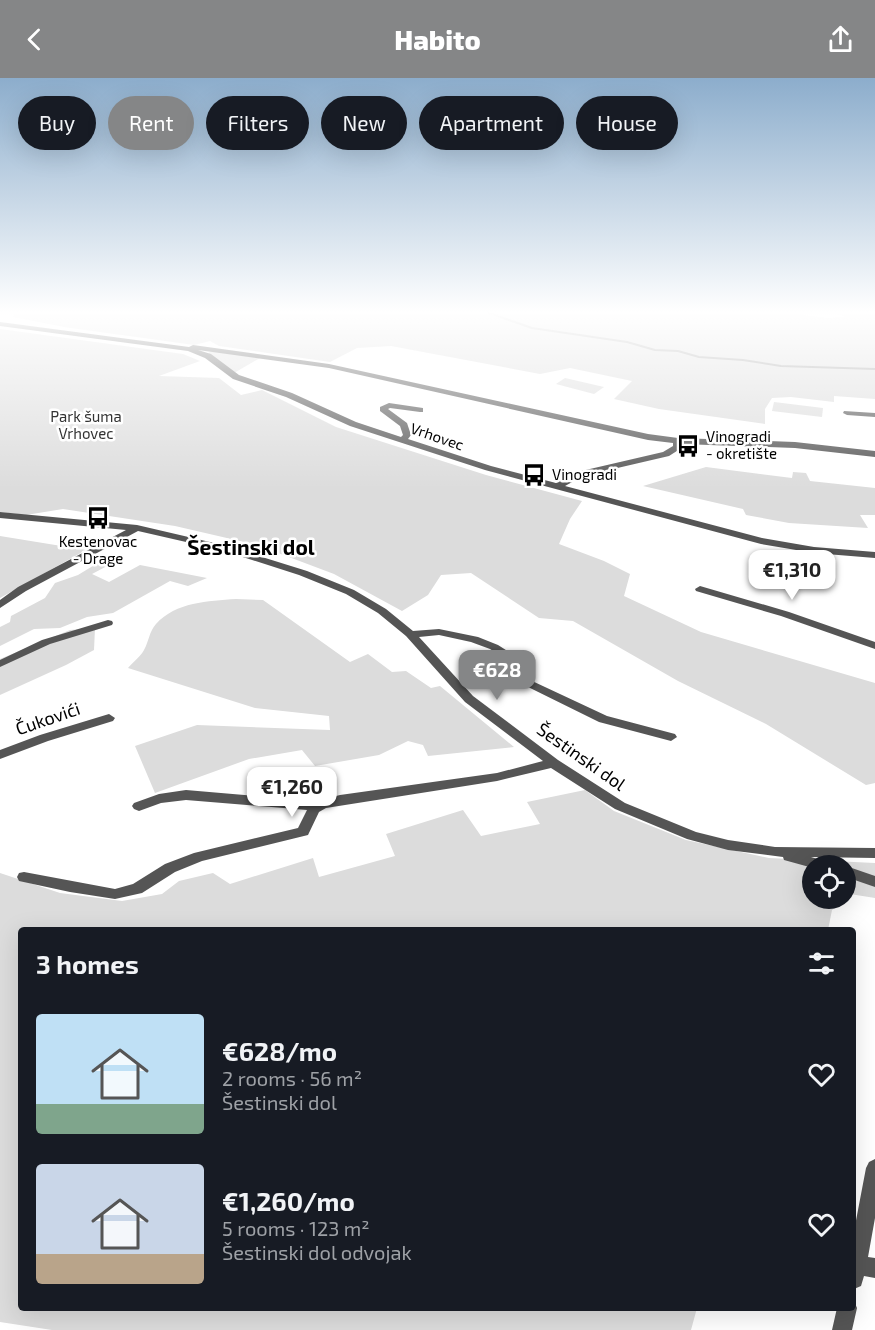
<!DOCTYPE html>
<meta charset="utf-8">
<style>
:root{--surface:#171b24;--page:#20242c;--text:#f1f3f6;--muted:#9ea1a6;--accent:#858687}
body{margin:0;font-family:"Exo 2",sans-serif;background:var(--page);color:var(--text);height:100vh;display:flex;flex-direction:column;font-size:22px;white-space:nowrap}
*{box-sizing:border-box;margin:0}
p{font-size:20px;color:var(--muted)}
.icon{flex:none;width:33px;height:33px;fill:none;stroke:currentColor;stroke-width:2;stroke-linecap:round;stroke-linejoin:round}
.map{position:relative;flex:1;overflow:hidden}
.drawer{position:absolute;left:18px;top:849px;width:838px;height:384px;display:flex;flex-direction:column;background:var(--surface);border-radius:6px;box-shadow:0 6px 24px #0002}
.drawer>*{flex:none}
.guide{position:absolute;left:18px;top:18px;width:840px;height:54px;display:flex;gap:12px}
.buttons{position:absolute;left:802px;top:777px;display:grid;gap:12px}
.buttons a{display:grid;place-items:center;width:54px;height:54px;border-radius:50%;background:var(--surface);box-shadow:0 6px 24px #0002;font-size:30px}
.price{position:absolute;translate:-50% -51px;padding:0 14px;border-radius:12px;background:#fff;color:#222;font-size:20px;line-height:39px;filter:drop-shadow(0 2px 3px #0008)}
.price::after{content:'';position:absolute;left:50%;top:36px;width:18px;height:14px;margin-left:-9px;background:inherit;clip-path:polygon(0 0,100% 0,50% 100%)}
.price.on{background:var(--accent);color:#fff}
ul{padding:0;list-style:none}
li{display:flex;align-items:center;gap:18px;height:150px;padding:0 18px}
li span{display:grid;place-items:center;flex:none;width:168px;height:120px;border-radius:6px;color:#555}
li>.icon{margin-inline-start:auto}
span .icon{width:72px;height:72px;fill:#fffc;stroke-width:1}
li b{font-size:26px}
h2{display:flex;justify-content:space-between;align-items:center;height:72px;padding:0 18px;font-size:26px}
.pill{padding:0 21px;border-radius:27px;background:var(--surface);box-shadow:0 6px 24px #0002;font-size:21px;line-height:54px}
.pill.on{background:var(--accent);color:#fff}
header{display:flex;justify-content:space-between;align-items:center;height:78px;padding:0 18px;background:var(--accent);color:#fff;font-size:27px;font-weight:800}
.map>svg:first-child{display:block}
</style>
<header><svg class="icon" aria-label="back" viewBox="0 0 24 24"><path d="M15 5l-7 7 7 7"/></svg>Habito<svg class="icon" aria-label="share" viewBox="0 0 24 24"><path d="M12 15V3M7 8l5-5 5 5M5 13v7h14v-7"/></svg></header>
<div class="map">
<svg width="875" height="1252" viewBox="0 0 875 1252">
<rect width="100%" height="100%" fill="#fff"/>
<g fill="#dcdcdc">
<path d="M15,235H790L827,240L846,239L832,235H875V321L834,318V324L791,319L772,320L765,331V346L659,331L614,321L632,303L570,290L540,296L391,268L357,270L330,284L219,268L210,263L194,267L64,249L13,239Z"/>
<path d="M0,251L183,276L200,283L159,298L219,300L241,317L262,312L336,349L486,397L582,423L570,441L559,466L604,483L630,496L624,518L701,554L875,605V705L866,707L766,646L678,603L573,543L539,540L471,495L441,497L428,517L402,533L334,496L257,467L175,448L63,431L26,437L0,434Z"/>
<path d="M212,273L260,280L234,295L208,275Z"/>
<path d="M565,300L604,309L594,316L556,306Z"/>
<path d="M774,324L823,330L822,339L772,333Z"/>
<path d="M706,389L792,400L793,394L806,395L810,403L875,410V437H860L868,450L789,445L746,437L743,431L643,408Z"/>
<path d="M0,458L86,472L0,520Z"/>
<path d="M101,483L109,487L92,496L109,504L140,487L207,500L188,508L170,503L113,535L87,539L60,550L34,551L0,568V549L10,544L11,538L45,520L55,505L78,497Z"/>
<path d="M236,521L263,522L350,584L368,576L392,594L406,593L431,610L440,608L514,669L428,678L423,667L408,663L379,677L315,688L302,672L249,681L155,715L135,668L197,647L330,652L329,638L255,630L128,590C133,584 141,578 144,572C149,563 149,554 156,546C176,524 208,523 236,521Z"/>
<path d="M95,550L94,572L66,587L0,617V581L70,552Z"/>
<path d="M585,712L614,733L686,762L769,780L875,785V820L850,816L846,820V788H813V820L845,821L832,832L828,852H21V1230H697L691,1252H52L0,1244V795L60,815L122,823L162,816L179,803L213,795L230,806L313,780L319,799L395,778L386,756L463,732L481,758L540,746L527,724Z"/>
</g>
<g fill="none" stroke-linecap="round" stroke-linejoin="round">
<path stroke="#a3a3a3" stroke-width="2" d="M489,235L532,250L627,264L655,272L678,273L699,279L743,282L781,288L875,291"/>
<g fill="#555" fill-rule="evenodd">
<path d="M0,244L189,269L193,267L329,286L648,356L678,360L795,364L875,373V379L795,370L682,366L680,371L669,378L583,398L565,408L762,460L814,469L875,474V480L814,475L761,466L485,392L350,348L286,319L233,301L205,280L188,273L0,248ZM198,272L329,290L648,362L673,365V368L663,374L577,394L556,405L491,388L408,361L411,357L407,345L388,331L390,330L420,334H423V330L389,325L380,329V333L400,348L403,357L401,359L356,344L292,315L239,297L211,276Z"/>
<path d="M844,333L875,335V339L847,337L843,335Z"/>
<path d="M0,434L137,447L227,468L307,493L354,512L386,531L413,553L439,551L478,559L498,567L509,574L530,602L607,638L675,656L677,659L671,663L599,644L522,606L501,578L490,571L471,564L439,557L419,559L473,618L558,682L625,725L696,754L728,762L775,769L875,770V780L811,779L828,784L830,788H813V790L784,782L783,779L728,772L687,761L615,731L551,690L497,703L326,730L319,734L308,757L202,783L175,794L142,815L115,821L70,814L19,803L17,799L19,795L24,794L115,811L133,806L165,786L194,775L298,750L307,732L186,722L161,725L139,733L134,731L132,728L134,725L159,716L186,712L316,723L340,717L497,695L543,683L465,624L406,558L378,535L346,516L299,497L221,472L138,453L26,513L0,530V522L18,509L126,452L0,440Z"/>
<path d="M700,508L789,534L875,564V571L781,538L696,513L695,511Z"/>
<path d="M108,542L112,543L113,545L112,547L50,566L0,589V582L42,562Z"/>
<path d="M109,636L115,640L113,643L48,663L0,681V672L40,657Z"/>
<path d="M846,788L875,798V809L846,799Z"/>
<path d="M875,1081V1140L868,1179L875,1180V1200L864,1198L861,1208L854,1211V1153L866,1090L869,1084Z"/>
<path d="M854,1223L857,1230L852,1252H832L837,1230H854Z"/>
</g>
</g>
<linearGradient id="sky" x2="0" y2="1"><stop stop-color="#8cadcc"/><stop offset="0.57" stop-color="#fff"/><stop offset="1" stop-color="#fff" stop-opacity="0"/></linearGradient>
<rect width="875" height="411" fill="url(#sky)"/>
<defs>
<g id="bus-bare" transform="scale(1.8)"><path d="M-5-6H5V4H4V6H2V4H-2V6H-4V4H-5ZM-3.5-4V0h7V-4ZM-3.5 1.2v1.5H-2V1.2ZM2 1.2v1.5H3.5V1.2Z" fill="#000" stroke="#fff" stroke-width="2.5" paint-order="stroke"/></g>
</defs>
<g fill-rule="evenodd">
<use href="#bus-bare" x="688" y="368"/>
<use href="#bus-bare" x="534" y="397"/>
<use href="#bus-bare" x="98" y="440"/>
</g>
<g text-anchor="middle" stroke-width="5" stroke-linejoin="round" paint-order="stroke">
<g font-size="15" fill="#333" stroke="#fff">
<text x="86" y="344">Park šuma<tspan x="86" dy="17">Vrhovec</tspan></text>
</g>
<g font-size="15" fill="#000" stroke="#fff">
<text transform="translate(437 359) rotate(19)" y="5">Vrhovec</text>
</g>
<g font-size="15" fill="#000" stroke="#fff" text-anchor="start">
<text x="706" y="364">Vinogradi<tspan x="706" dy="17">- okretište</tspan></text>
<text x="552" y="402">Vinogradi</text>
<text x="98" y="469" text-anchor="middle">Kestenovac<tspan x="98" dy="17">- Drage</tspan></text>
</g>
<g font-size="18" fill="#000" stroke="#fff">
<text transform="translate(48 641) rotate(-19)" y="6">Čukovići</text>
<text transform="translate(581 679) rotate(35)" y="6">Šestinski dol</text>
</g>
<g font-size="21" font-weight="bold" fill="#000" stroke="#fff">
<text x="251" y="477">Šestinski dol</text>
</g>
</g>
</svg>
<div class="buttons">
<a><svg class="icon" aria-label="locate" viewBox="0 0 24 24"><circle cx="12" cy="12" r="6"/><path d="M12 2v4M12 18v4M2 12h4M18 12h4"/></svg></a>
</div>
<b class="price" style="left:792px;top:523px">€1,310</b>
<b class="price on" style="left:497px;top:623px">€628</b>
<b class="price" style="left:292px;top:740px">€1,260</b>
<div class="guide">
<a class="pill">Buy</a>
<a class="pill on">Rent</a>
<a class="pill">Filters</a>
<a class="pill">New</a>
<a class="pill">Apartment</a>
<a class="pill">House</a>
</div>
<section class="drawer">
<h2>3 homes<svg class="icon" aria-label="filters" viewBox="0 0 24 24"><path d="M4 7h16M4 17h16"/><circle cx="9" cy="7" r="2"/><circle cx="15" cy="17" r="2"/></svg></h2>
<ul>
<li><span style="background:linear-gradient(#bfe0f5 75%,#7fa58c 0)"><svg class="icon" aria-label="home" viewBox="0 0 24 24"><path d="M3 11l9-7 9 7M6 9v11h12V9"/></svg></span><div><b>€628/mo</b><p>2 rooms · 56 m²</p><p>Šestinski dol</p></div><svg class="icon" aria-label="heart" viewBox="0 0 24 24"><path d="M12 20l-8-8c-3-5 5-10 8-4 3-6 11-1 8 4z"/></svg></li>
<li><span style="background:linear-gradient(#c9d6e8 75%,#b9a48a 0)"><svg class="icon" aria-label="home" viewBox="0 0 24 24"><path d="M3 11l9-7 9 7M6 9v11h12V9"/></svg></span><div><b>€1,260/mo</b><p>5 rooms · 123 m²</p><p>Šestinski dol odvojak</p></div><svg class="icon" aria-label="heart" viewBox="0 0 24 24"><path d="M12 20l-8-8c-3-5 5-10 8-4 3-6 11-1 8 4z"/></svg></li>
</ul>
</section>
</div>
